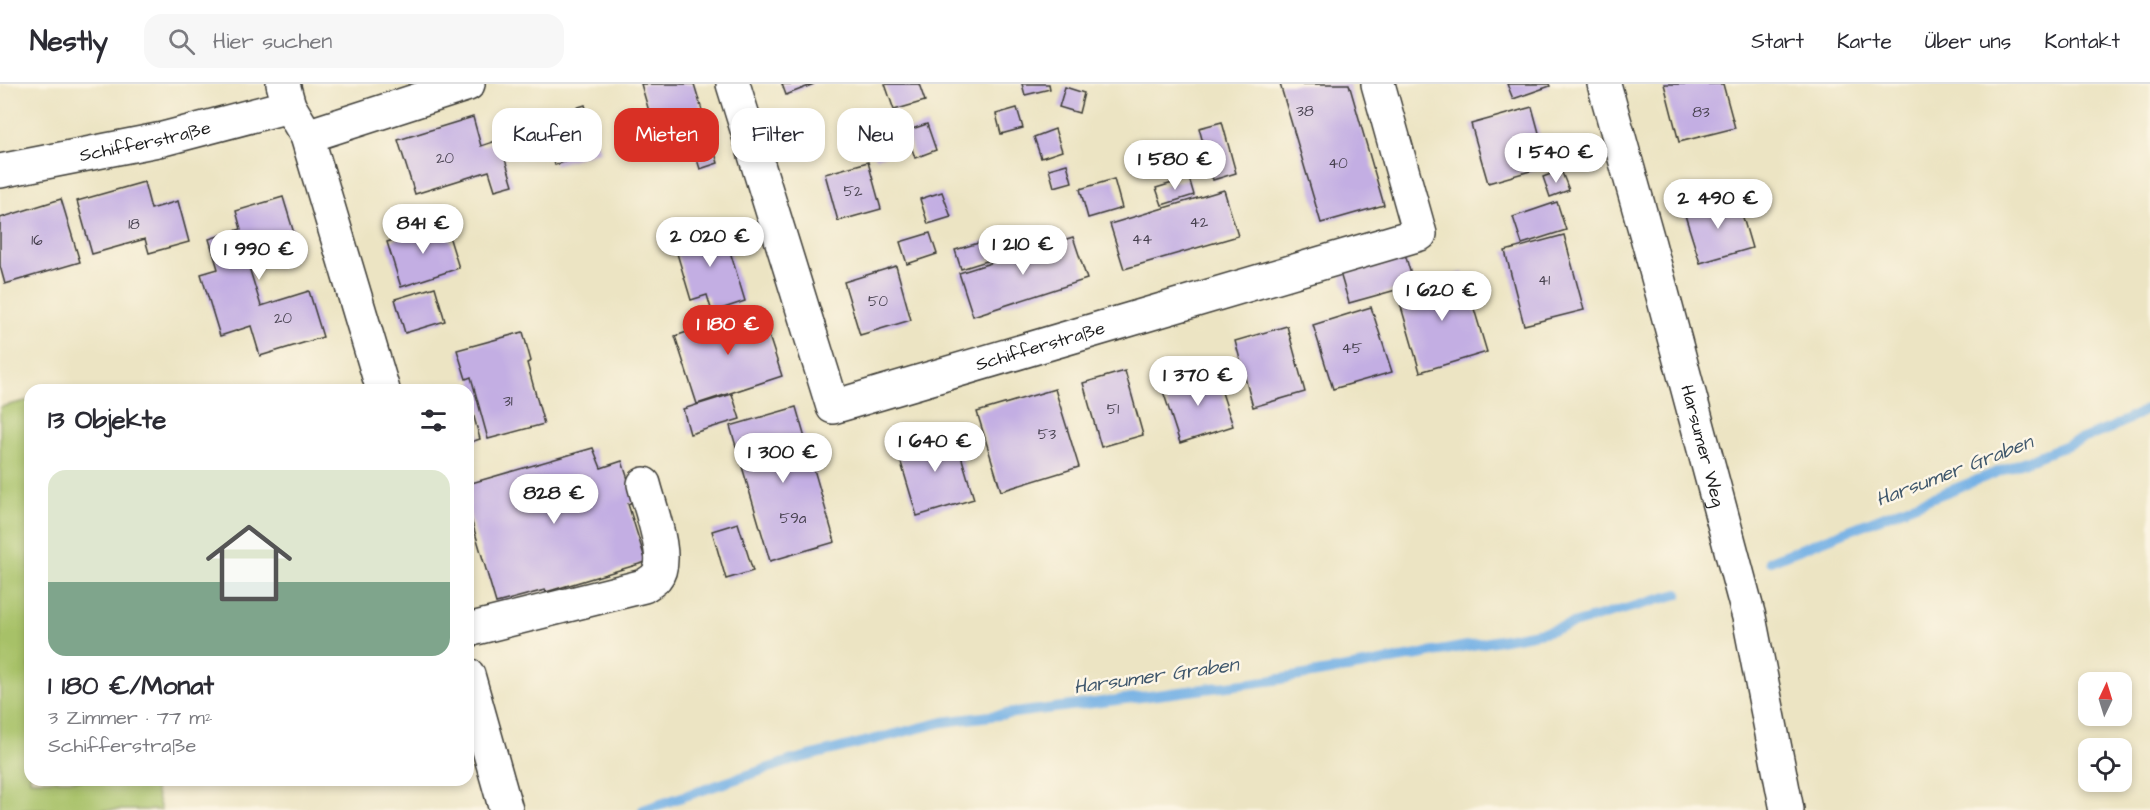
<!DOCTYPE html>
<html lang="de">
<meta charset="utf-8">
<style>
:root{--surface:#fff;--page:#f7f7f7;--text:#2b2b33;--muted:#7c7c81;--line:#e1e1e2;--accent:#d93025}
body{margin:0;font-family:"Architects Daughter",sans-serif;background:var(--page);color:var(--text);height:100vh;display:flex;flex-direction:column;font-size:22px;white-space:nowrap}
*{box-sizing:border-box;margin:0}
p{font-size:20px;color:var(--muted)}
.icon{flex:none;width:33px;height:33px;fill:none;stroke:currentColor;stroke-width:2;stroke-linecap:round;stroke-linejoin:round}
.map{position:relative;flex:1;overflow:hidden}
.details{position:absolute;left:24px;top:300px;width:450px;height:402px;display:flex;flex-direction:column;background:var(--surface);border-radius:18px;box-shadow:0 3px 9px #0003}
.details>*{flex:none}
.banner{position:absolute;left:492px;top:24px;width:570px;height:54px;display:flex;gap:12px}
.needle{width:39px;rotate:4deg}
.buttons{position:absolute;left:2078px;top:588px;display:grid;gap:12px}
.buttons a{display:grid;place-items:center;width:54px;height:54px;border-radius:12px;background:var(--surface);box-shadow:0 3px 9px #0003;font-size:30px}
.price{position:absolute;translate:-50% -51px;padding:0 14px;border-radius:21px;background:#fff;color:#222;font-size:20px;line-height:39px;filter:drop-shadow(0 2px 3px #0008)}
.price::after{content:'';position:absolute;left:50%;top:36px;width:18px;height:14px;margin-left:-9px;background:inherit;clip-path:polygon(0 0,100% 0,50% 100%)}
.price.on{background:var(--accent);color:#fff}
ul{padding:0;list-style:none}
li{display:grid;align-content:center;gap:12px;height:318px;padding:0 24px}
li+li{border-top:2px solid var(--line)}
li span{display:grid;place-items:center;height:186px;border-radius:18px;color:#555}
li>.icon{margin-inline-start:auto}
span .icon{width:108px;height:108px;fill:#fffc;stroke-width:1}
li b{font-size:26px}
h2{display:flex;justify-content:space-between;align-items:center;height:72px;padding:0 24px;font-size:26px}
.chip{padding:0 21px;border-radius:18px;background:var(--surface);box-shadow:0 3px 9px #0003;font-size:21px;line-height:54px}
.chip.on{background:var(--accent);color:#fff}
header{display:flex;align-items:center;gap:36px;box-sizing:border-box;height:84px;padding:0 30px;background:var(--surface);border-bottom:2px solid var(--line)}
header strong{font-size:28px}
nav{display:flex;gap:33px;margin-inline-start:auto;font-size:21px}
.search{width:420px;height:54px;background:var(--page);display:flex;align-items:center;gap:15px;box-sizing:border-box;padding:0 21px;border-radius:18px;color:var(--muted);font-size:22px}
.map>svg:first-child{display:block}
</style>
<header>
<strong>Nestly</strong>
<div class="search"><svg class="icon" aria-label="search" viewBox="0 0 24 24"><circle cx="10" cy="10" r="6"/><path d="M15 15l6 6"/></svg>Hier suchen</div>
<nav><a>Start</a><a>Karte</a><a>Über uns</a><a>Kontakt</a></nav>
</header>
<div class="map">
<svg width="2150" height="726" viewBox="0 0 2150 726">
<rect width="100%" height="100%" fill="#fcf5e5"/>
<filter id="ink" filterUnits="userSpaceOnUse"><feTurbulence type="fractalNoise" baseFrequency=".0167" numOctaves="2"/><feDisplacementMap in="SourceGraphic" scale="12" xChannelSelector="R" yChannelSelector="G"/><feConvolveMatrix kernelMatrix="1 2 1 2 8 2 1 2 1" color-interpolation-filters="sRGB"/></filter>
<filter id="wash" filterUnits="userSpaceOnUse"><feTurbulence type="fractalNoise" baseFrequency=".008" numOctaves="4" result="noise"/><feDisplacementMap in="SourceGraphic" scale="24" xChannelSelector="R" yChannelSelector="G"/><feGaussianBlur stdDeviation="1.35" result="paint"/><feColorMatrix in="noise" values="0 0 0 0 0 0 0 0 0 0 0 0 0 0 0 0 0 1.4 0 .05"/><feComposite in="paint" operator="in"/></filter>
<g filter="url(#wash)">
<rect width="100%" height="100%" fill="#ece4c3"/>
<path fill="#a7c167" stroke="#626e42" stroke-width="1.5" d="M30,316V696H152L161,726H0V323Z"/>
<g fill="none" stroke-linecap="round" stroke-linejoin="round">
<g stroke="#73b0e5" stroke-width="10">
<path d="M1770,477L2113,343L2150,324"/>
<path d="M643,726L793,676L943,638L1275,596L1359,582L1548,547L1678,510"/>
</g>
</g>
<g id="blocks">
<g fill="#c3aee3">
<path d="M641,0H694L718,79L700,85L689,49L658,58Z"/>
<path d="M782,0H814L786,11Z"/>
<path d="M885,0H919L925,17L894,26Z"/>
<path d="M1022,0H1049L1050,5L1025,11Z"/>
<path d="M1280,0H1349L1384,121L1321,139Z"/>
<path d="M1507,0H1549L1550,2L1513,15Z"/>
<path d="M1664,0H1723L1735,44L1679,58Z"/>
<path d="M1065,3L1084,9L1079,29L1059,23Z"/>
<path d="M585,21L600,67L555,81L540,35Z"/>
<path d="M1532,23L1548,82L1488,99L1471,40Z"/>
<path d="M1017,24L1023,44L1001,50L996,30Z"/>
<path d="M473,33L481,62L499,56L513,101L495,106L489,87L415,110L398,56Z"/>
<path d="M1222,38L1236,89L1213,96L1199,44Z"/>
<path d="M927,40L936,66L915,74L906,47Z"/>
<path d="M893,44L900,66L876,74L869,51Z"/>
<path d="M1055,45L1062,67L1041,74L1034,53Z"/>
<path d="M868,78L881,125L838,137L825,90Z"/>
<path d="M1067,80L1072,98L1054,103L1049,85Z"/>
<path d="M1561,86L1569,106L1550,113L1543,93Z"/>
<path d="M1189,94L1194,111L1162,121L1156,104Z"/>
<path d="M1114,95L1122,124L1088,134L1080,105Z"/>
<path d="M144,98L151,125L178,117L189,158L149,169L145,155L92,170L77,117Z"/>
<path d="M1224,106L1238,152L1124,185L1110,140Z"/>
<path d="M942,108L951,133L928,140L920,115Z"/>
<path d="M283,113L300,169L253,182L251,179L248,180L261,222L309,207L323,253L260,272L251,242L220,252L201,190L218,185L209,155L241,145L236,127Z"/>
<path d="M1737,113L1752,164L1700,179L1684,128Z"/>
<path d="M61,115L80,178L5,200L0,182V134Z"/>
<path d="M1557,118L1566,146L1522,160L1513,133Z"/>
<path d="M445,139L459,184L401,203L387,158Z"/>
<path d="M722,141L745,217L712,228L707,211L691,216L673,156Z"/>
<path d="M930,149L937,170L907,180L900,158Z"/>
<path d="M1564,151L1584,226L1524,241L1505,167Z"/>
<path d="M1073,153L1087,195L973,232L959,189Z"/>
<path d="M985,157L990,176L961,185L955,166Z"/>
<path d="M1405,170L1414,201L1349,219L1340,189Z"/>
<path d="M896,182L911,236L860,251L844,198Z"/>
<path d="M1463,188L1487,268L1420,288L1397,209Z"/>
<path d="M435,203L445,237L405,249L395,215Z"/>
<path d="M1371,223L1392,288L1333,305L1313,241Z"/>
<path d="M760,224L782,292L697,320L675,252Z"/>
<path d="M1287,242L1305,308L1253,323L1235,257Z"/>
<path d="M523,248L531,277L527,279L544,340L488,355L471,293L466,295L457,266Z"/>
<path d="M1125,287L1143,351L1101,363L1083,299Z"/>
<path d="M1215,287L1233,342L1180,359L1162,304Z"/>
<path d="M1055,305L1079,383L1001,407L977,328Z"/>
<path d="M732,310L740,335L690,350L683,325Z"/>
<path d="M468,311L480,355L468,359Z"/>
<path d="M796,323L835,458L770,477L730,342Z"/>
<path d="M953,345L974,415L917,432L896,362Z"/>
<path d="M593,364L601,384L622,377L635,417L628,420L646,478L546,508L545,506L496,519L468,425V400Z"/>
<path d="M738,439L753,487L726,495L712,447Z"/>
</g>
</g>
</g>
<g filter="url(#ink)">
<use href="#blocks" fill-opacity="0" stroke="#3b3a35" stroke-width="1.5"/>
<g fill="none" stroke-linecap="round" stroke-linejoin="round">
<g stroke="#3b3a35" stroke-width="36">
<g id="minor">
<path d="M283,0L289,22L307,52L383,306"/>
<path id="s1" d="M733,0L833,323L1420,150L1378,0"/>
<path id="s2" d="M1604,0L1649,160L1749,533L1787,726"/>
<path d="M307,52L468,0"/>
<path id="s3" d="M0,87L163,55L289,22"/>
<path d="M468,546L644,502C648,499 653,497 656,493C671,476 649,421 644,400"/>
<path d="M468,591L506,726"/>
</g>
</g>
<use href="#minor" stroke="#fff" stroke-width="33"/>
</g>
</g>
<g text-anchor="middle" stroke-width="5" stroke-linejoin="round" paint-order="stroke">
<g font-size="15" fill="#46404e">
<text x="1305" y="32">38</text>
<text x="1701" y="33">83</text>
<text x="445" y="79">20</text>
<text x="1338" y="84">40</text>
<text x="853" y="112">52</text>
<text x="1199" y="143">42</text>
<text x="134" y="145">18</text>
<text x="1142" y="160">44</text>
<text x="37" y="161">16</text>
<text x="1544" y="201">41</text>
<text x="878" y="222">50</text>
<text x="283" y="239">20</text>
<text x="1352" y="269">45</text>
<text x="508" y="322">31</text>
<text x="1113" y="330">51</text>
<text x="1047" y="355">53</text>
<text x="793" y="439">59a</text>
</g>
<g font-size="18" fill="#1c1c1c" stroke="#fcf5e5">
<text dy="6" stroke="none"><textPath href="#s3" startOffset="148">Schifferstraße</textPath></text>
<text dy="6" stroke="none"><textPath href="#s1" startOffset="554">Schifferstraße</textPath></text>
<text dy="6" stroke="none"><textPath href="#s2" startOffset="375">Harsumer Weg</textPath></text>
</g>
<g font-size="20" font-style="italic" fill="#3f576c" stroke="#fcf5e5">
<text transform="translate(1954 386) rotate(-21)" y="7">Harsumer Graben</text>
<text transform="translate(1156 591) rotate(-8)" y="7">Harsumer Graben</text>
</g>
</g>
</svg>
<div class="buttons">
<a><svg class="needle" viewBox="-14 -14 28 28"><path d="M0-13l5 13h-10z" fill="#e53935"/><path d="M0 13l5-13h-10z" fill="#7c7c81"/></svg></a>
<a><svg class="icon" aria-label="locate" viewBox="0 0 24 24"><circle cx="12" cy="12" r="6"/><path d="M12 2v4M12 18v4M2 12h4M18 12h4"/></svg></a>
</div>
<b class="price" style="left:1556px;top:100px">1 540 €</b>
<b class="price" style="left:1175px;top:107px">1 580 €</b>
<b class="price" style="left:1718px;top:146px">2 490 €</b>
<b class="price" style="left:423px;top:171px">841 €</b>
<b class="price" style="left:710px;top:184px">2 020 €</b>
<b class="price" style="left:1023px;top:192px">1 210 €</b>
<b class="price" style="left:259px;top:197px">1 990 €</b>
<b class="price" style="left:1442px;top:238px">1 620 €</b>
<b class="price on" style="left:728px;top:272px">1 180 €</b>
<b class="price" style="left:1198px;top:323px">1 370 €</b>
<b class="price" style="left:935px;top:389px">1 640 €</b>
<b class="price" style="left:783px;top:400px">1 300 €</b>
<b class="price" style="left:554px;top:441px">828 €</b>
<div class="banner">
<a class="chip">Kaufen</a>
<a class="chip on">Mieten</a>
<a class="chip">Filter</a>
<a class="chip">Neu</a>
</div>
<section class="details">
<h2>13 Objekte<svg class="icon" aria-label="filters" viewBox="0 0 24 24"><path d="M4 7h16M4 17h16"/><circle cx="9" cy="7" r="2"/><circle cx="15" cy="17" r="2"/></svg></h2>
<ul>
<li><span style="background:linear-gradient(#dfe7d0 60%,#7fa58c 0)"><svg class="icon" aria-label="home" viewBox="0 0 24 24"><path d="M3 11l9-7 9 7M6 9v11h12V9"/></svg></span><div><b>1 180 €/Monat</b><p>3 Zimmer · 77 m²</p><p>Schifferstraße</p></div></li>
</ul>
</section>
</div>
